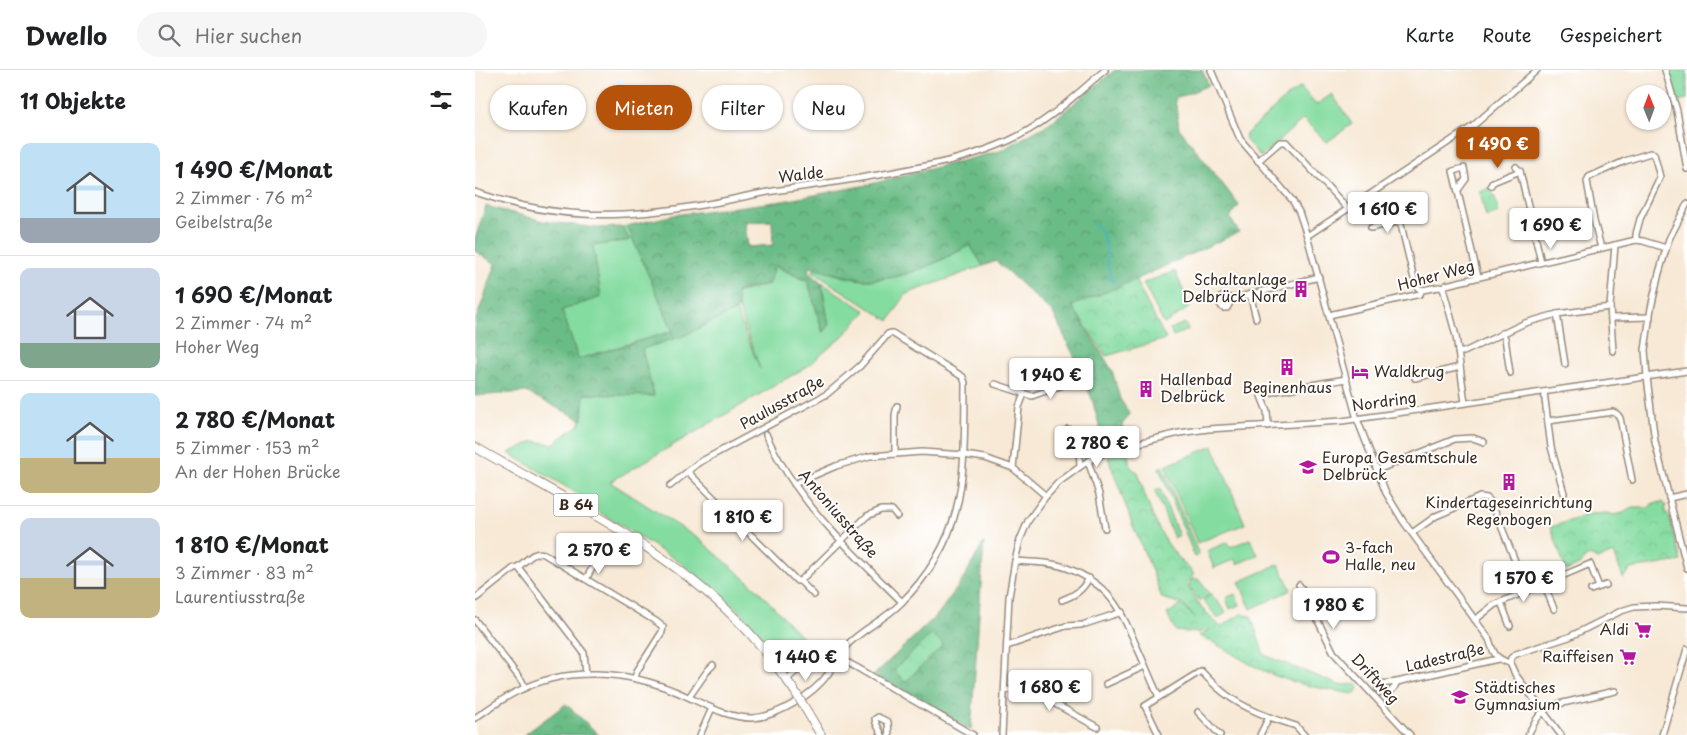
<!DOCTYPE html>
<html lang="de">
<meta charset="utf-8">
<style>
:root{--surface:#fff;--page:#f6f6f6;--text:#202124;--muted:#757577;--line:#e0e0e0;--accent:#b45309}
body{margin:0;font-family:"Playpen Sans",sans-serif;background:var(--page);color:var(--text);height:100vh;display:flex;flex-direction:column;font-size:19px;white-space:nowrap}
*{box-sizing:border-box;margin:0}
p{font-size:16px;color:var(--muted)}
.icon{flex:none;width:28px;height:28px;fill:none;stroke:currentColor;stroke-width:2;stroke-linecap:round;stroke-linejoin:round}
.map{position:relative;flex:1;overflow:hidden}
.sheet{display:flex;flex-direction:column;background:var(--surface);width:475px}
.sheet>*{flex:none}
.banner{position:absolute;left:15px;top:15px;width:475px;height:45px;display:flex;gap:10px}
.needle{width:32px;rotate:359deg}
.buttons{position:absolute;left:1151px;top:15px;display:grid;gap:10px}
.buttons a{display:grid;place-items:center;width:45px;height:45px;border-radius:50%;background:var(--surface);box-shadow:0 1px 4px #0004;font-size:25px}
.price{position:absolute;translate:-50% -42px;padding:0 11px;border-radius:5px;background:#fff;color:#222;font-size:16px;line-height:32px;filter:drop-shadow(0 1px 2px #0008)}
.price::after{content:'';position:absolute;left:50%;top:30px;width:15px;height:11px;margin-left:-8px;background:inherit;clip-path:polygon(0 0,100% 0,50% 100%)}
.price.active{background:var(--accent);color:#fff}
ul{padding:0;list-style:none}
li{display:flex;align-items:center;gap:15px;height:125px;padding:0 20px}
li+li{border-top:1px solid var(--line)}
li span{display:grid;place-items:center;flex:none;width:140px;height:100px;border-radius:10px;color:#555}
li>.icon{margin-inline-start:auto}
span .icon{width:60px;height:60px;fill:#fffc;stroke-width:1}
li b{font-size:21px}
h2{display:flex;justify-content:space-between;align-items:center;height:60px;padding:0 20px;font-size:21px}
.pill{padding:0 18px;border-radius:22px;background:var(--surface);box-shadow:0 1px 4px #0004;font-size:18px;line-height:45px}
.pill.active{background:var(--accent);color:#fff}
header{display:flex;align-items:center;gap:30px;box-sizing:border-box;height:70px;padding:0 25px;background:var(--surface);border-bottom:1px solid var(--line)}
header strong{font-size:24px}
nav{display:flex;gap:28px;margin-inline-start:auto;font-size:18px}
.search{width:350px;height:45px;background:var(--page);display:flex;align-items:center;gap:12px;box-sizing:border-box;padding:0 18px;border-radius:28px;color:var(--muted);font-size:19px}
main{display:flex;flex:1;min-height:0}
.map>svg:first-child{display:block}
</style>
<header>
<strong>Dwello</strong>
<div class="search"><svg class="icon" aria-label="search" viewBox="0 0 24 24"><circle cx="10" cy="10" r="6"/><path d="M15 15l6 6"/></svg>Hier suchen</div>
<nav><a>Karte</a><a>Route</a><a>Gespeichert</a></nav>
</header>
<main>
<section class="sheet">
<h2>11 Objekte<svg class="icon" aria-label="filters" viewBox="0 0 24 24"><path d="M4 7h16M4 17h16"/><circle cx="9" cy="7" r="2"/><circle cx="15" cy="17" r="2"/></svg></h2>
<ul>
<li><span style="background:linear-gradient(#bfe0f5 75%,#9aa5b1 0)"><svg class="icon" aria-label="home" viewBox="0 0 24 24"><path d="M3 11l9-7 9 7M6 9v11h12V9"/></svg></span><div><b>1 490 €/Monat</b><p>2 Zimmer · 76 m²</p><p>Geibelstraße</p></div></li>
<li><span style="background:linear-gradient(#c9d6e8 75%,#7fa58c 0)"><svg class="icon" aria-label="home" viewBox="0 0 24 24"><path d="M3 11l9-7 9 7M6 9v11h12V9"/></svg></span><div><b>1 690 €/Monat</b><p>2 Zimmer · 74 m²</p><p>Hoher Weg</p></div></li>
<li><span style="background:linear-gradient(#bfe0f5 65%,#c2b280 0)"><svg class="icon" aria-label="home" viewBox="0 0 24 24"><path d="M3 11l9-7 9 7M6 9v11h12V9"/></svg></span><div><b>2 780 €/Monat</b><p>5 Zimmer · 153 m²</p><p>An der Hohen Brücke</p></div></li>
<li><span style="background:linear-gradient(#c9d6e8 60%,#c2b280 0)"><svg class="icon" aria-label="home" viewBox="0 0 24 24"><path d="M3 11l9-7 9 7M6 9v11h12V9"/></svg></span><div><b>1 810 €/Monat</b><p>3 Zimmer · 83 m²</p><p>Laurentiusstraße</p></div></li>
</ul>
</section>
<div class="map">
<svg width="1212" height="665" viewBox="0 0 1212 665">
<defs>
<pattern id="forest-crowns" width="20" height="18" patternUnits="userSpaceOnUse" patternTransform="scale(1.25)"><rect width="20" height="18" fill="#6bbc86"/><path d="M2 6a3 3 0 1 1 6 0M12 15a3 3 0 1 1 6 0" fill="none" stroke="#59996d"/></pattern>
<pattern id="park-crowns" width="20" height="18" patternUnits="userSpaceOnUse" patternTransform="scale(1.25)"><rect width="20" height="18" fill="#84dca0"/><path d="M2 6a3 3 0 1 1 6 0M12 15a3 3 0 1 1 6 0" fill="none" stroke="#73bd89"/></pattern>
</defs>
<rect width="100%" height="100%" fill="#fff"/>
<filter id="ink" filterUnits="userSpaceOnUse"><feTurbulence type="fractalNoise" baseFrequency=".02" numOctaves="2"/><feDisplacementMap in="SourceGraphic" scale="10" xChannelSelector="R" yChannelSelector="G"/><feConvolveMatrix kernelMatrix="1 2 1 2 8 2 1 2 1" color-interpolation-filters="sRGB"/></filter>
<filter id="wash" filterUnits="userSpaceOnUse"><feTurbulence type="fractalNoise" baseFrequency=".0096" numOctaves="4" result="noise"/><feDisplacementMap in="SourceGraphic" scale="20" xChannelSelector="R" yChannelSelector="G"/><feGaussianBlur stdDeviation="1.12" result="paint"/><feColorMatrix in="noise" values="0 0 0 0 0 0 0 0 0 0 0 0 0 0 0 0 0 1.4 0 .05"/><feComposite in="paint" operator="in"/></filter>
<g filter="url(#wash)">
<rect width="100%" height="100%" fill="#f7e9d6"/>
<g fill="#84dca0" stroke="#60835f">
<path d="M1192,0H1212V29L1202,33Z"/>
<path d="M826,17L841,35L857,24L877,54L852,72L828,49L786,87L770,69L771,64L816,23Z"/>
<path d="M152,156L198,261L103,289L87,240L126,227L118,176L155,170L147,157Z"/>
<path d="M495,175L508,196L431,224L414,251L338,202L339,199C354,202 379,211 393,210C430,209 463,193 495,175Z"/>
<path d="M300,196L333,212L348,263L354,256L347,213L391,241L368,266L333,296L135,412L224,469L282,519L338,579L321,590L308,592L266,542L206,493L105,430L108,427L34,383L59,371L78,374L105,354L108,324L179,326L166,279L208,266L261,240L285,299L264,239L261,223L294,214Z"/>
<path d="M700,201L715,237L689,254L668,213Z"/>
<path d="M710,253L713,260L698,266L695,259Z"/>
<path d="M738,376L770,454L722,473L690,396Z"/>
<path d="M687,396L724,485L720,487L684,398Z"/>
<path d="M685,419L704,466L699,468L680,421Z"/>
<path d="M775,469L783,485L762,494L760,489L739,498L732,481L753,472L755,477Z"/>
<path d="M804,494L816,520L776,539L764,512Z"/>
<path d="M716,509H723L735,524L725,531L714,516Z"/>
<path d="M736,524L751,542L744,549L728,531Z"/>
<path d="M760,524L765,535L755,539L751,528Z"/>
</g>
<g fill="url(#forest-crowns)" stroke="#537352" fill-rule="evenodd">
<path d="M640,0H727L734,15L700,29L704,58L764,135L755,148L764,162L660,210L597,236L637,300L645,329L655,344L647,355L650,371L634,369L630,377L617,329L600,288L578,243L521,191L508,196L495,175C463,192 429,210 392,210C379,210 349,200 335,197L333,202L346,213L354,256L348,262L333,211L300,195L294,213L261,222L263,239L208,266L167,279L179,326L109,324L107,350L51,322L0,326V252L21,194L0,181V169L11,136L68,151L122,158L147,157L155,170L118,176L126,227L87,240L103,289L198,261L152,156L199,145L308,131L392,115L525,81L575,53ZM297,151L298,175L273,177L270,152Z"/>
<path d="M509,472L496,660L399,605L463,544L487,511Z"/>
<path d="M91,634L124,665H49Z"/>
</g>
<g fill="url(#park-crowns)" stroke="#60835f">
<path d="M1015,118L1020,128L1024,143L1011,147L1005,122Z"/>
<path d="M660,210L691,269L631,286L597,236Z"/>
<path d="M652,381L656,398L663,402C670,427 678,452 693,474C700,485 710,494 719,504L711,514L727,538L746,557L766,544L776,546L789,585L864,615L883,614V619L879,624C848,619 817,614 789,601C766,591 747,575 724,566L733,560L731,558L724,563L701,561L692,544L706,535L721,548L707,534L687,528L675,496L658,456L633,387Z"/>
<path d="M1188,432L1191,435L1190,441L1194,446L1206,491L1156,499L1148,508L1139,483L1122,489L1117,486C1111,487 1108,488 1106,494L1091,501L1076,457L1115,444L1133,443L1139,445L1148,443L1157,438H1173L1178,433Z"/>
<path d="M457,563L468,575L430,612L419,600Z"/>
</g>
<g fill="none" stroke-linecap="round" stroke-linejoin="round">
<path stroke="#45b5bd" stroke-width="2" d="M617,153C638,166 627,195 639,213"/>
</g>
</g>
<g filter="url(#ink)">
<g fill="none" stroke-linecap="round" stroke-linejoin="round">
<g stroke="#998a7a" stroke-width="8">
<g id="street">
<path d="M736,0L765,69L817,130L824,142L832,166L882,349L911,423L928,451L1014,569C1018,582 1020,589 1035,593"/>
<path d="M1190,0L1202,41L1212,99"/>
<path d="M783,91L805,72H811L873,139"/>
<path d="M1041,97L1045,101L1066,192"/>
<path d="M1016,115L1018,112L1045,101"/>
<path d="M983,120L991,109L989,98L978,101L1003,207"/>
<path d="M0,122C80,150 144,149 227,135C253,131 278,124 305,120C348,114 392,108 435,99C469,93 502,85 533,71C571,54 598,27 630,0"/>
<path d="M1212,134L1194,169L1184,203L1176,238L1170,280L1172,307L1180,372L1212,498"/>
<path d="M896,158L926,151L935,141L933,132L921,134L940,213L943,218L947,220"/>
<path d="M832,166L998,56L1062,0"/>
<path d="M1126,178L1119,151L1112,111L1114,107L1150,91L1175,83L1179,84L1185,107L1165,149L1161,164V170"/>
<path d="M968,218L981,266L990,333"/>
<path d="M775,224L781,248"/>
<path d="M757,229L752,238H748L745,234V228L750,226L757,229L844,207"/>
<path d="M1082,244L1090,294"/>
<path d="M854,245L945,224L947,220L964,217L968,218L971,215L1161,170L1168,171L1191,178"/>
<path d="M1136,248L1175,247"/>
<path d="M1027,263L1030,268L1035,303"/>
<path d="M1138,281L1135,237L1140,175"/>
<path d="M983,282H989L1050,253L1082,244L1135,237"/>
<path d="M940,308L985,297"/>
<path d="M520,314L557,326L588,315"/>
<path d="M1069,322L1076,377L1089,423"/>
<path d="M1073,351L1138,342L1142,344L1145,348L1157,410"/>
<path d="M793,356L792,341L786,326L801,321L871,309"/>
<path d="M593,359L603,362L605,396"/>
<path d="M291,364C320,431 377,482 427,532"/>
<path d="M420,384V345L422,336"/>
<path d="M613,391L624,424L630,458"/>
<path d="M538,398L544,337L549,324"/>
<path d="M902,400L980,369L998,368L1009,372"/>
<path d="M213,402L322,511H325L339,525"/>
<path d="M319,414L361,396L395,386L447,382L489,385L510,388L538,398L571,426"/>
<path d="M1194,428L1212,424"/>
<path d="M937,463L961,446L1005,427L1012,428L1017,433L1052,521"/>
<path d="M540,491C557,492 576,492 592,498C633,514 645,537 661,575C669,592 676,610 684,627"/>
<path d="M111,509L125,484"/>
<path d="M325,511L392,446L406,440H417L422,446"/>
<path d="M1069,514L1079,539"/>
<path d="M824,515L827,519L859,583L935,665"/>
<path d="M1116,520L1131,515"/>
<path d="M0,529L39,498L43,497"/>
<path d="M587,530C600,525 607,521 614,508"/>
<path d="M1026,532L1035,556"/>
<path d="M0,550L47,611L50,618"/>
<path d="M1000,550L1019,535L1115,494L1124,517"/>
<path d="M610,554L647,542"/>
<path d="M532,576L591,556L606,555"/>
<path d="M1035,593L1036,588L1041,584L1094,567L1146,541L1159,537L1181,536L1212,538"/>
<path d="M1035,593L1040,604L1086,665"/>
<path d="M305,600C316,596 340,583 351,585C362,586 372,592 381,597L498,665"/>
<path d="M111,604L109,583L43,497C51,491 59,480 69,484L182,552L188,557L187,562L162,601L160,608"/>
<path d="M311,610L333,591"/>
<path d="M631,614L670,596"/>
<path d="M530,620H555L622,657"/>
<path d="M905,623L903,618L905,614L922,612L1023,589"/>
<path d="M905,623H914L919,618L922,612"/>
<path d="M214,627L233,600L238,595"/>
<path d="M723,642L745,665"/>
<path d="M794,647L821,656L829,665"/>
<path d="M0,648C13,639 27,629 41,622C92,595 152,601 202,622C226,632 250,648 277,648C302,647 339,624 353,604C359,595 362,586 369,578C385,560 408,551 425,534C494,466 489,403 490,313L488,307L417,263L413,264L385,296L352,324L223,393L195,416"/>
<path d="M225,665L237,638"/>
<path d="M407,665L401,653L400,649L403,647L413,652L414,665"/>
<path d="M527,665L534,527L540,491L545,470L553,451L571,426L584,412L613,391L630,383L652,376L704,363L733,359L867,351L1212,301"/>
<path d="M684,665L670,636L726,601C748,625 763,635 794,647L785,665"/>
<path d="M1053,665C1059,653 1063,644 1075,636L1140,621"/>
<path d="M1187,665L1212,579"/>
</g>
</g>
<g stroke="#998a7a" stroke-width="10">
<g id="primary">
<path d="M0,377C89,429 185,474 259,547C282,569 301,595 319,620"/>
<path d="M333,643L346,665"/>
</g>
</g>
<use href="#street" stroke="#fff" stroke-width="5"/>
<use href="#primary" stroke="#fff" stroke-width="8"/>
<g stroke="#998a7a" stroke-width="10" stroke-linecap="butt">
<path id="primary-bridge" d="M319,620L333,643"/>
</g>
<use href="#primary-bridge" stroke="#fff" stroke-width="8"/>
</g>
</g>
<defs>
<g id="building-bare" transform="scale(1.35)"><path d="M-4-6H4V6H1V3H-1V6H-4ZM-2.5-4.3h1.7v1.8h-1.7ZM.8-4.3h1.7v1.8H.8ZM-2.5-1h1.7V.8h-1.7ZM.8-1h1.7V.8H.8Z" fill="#b5179e" stroke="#fff" stroke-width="2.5" paint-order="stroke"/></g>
<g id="hotel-bare" transform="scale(1.35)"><path d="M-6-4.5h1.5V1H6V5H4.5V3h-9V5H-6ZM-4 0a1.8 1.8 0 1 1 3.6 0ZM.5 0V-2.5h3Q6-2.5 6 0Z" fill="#b5179e" stroke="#fff" stroke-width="2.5" paint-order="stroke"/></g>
<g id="school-bare" transform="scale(1.35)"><path d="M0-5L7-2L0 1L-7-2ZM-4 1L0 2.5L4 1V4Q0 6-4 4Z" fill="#b5179e" stroke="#fff" stroke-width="2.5" paint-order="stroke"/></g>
<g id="stadium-bare" transform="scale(1.35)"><path d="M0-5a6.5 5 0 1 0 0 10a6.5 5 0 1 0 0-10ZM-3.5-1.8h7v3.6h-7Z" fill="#b5179e" stroke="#fff" stroke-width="2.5" paint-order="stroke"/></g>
<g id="supermarket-bare" transform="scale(1.35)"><path d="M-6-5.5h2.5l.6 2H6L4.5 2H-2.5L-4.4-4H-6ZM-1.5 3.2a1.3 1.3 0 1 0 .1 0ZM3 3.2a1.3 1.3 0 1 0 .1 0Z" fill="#b5179e" stroke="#fff" stroke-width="2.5" paint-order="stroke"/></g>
</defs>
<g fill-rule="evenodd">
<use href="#building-bare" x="826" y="219"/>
<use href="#building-bare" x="812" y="297"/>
<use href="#hotel-bare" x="885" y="302"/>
<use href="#building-bare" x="671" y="319"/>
<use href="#school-bare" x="833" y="397"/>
<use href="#building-bare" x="1034" y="412"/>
<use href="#stadium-bare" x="856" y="487"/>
<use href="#supermarket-bare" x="1168" y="560"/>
<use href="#supermarket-bare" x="1153" y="587"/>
<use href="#school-bare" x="985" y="627"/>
</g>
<g text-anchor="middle" stroke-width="4" stroke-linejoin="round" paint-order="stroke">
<rect fill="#fff" stroke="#766a62" stroke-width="1" x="78.5" y="423.5" width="45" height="23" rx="4"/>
<g font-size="14" font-weight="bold" fill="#3b2a1e">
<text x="101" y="440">B 64</text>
</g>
<g font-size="15" fill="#3b2a1e" stroke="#fff">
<text transform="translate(326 105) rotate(-7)" y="5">Walde</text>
<text transform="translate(961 206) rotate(-15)" y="5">Hoher Weg</text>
<text transform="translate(909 332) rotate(-8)" y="5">Nordring</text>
<text transform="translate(307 333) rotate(-29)" y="5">Paulusstraße</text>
<text transform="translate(363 444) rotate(49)" y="5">Antoniusstraße</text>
<text transform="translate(970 588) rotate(-13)" y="5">Ladestraße</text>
<text transform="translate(900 609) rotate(47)" y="5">Driftweg</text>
</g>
<g font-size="15" fill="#3b2a1e" stroke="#fff" text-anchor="start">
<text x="812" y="215" text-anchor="end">Schaltanlage<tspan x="812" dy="17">Delbrück Nord</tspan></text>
<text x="899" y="307">Waldkrug</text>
<text x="685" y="315">Hallenbad<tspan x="685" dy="17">Delbrück</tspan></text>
<text x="812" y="323" text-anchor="middle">Beginenhaus</text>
<text x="847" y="393">Europa Gesamtschule<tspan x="847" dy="17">Delbrück</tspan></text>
<text x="1034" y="438" text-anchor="middle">Kindertageseinrichtung<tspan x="1034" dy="17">Regenbogen</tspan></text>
<text x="870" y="483">3-fach<tspan x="870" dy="17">Halle, neu</tspan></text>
<text x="1154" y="565" text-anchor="end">Aldi</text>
<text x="1139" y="592" text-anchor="end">Raiffeisen</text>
<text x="999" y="623">Städtisches<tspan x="999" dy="17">Gymnasium</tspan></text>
</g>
</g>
</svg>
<div class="buttons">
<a><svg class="needle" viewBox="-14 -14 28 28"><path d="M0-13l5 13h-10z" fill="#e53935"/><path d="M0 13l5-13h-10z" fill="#757577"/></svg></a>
</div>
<b class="price active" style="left:1023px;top:99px">1 490 €</b>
<b class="price" style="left:913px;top:164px">1 610 €</b>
<b class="price" style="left:1076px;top:180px">1 690 €</b>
<b class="price" style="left:576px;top:330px">1 940 €</b>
<b class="price" style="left:622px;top:398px">2 780 €</b>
<b class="price" style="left:268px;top:472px">1 810 €</b>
<b class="price" style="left:124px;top:505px">2 570 €</b>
<b class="price" style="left:1049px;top:533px">1 570 €</b>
<b class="price" style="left:859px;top:560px">1 980 €</b>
<b class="price" style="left:331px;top:612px">1 440 €</b>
<b class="price" style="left:575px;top:642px">1 680 €</b>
<div class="banner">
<a class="pill">Kaufen</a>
<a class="pill active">Mieten</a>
<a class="pill">Filter</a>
<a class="pill">Neu</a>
</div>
</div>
</main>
